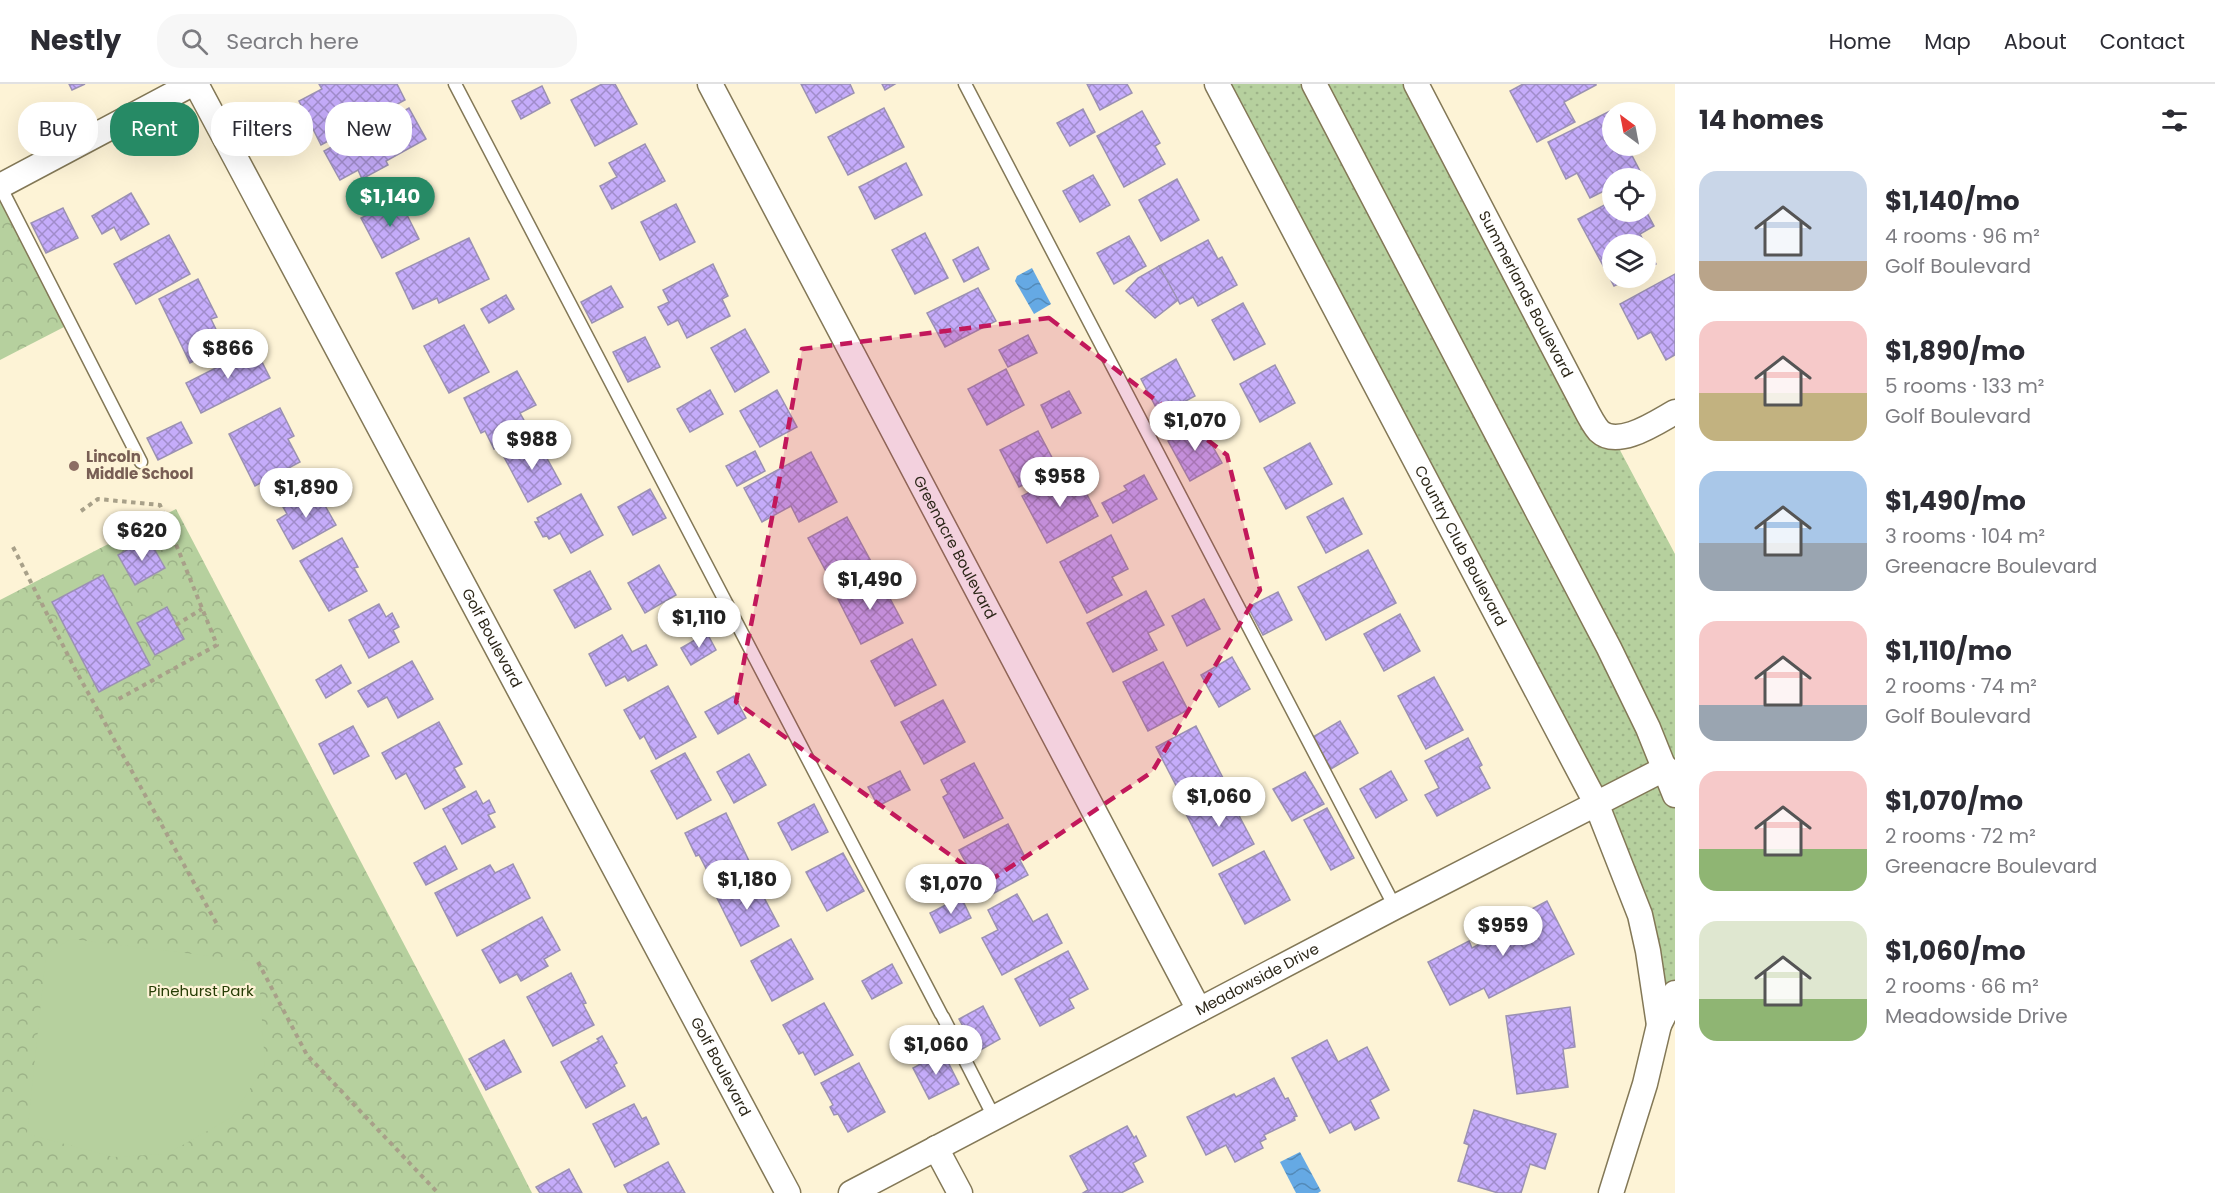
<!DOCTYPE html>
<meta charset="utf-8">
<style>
:root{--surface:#fff;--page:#f7f7f7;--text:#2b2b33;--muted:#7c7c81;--line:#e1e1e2;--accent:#268a65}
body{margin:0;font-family:Poppins,sans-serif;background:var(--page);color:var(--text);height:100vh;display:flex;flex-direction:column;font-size:22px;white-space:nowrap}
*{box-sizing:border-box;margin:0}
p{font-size:20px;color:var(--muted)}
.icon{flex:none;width:33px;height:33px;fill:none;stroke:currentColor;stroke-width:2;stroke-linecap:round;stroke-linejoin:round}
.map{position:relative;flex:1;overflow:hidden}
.side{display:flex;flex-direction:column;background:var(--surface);width:540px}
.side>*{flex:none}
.guide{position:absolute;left:18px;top:18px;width:570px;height:54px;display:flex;gap:12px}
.needle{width:39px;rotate:328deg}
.buttons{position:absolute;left:1602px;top:18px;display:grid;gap:12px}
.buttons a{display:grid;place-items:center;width:54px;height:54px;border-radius:50%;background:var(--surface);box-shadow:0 6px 24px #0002;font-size:30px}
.price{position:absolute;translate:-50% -51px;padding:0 14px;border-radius:21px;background:#fff;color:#222;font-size:20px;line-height:39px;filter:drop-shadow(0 2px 3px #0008)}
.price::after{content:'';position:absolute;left:50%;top:36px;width:18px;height:14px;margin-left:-9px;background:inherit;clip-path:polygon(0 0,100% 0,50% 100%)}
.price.on{background:var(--accent);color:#fff}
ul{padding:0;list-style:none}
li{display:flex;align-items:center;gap:18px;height:150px;padding:0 24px}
li span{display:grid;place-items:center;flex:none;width:168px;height:120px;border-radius:18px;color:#555}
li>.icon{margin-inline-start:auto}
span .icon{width:72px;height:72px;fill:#fffc;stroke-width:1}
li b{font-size:26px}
h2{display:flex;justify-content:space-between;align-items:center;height:72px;padding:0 24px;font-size:26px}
.pill{padding:0 21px;border-radius:24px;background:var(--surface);box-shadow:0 6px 24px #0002;font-size:21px;line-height:54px}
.pill.on{background:var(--accent);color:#fff}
header{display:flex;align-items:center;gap:36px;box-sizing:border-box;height:84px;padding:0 30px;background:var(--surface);border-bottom:2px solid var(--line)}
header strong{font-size:28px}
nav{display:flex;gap:33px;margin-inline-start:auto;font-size:21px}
.search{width:420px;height:54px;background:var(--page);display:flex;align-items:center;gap:15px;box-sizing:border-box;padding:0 21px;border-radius:24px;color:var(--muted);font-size:22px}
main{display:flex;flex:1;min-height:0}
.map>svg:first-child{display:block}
</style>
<header>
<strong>Nestly</strong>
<div class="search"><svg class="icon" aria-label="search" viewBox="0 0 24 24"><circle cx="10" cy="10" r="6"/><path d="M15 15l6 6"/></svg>Search here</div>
<nav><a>Home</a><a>Map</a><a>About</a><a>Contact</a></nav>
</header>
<main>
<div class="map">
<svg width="1675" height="1109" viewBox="0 0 1675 1109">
<defs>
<pattern id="grass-dots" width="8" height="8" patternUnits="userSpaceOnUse" patternTransform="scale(1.5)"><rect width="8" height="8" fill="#b6d09e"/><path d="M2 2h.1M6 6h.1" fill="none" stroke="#9db388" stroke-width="1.8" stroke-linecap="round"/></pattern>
<pattern id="park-crowns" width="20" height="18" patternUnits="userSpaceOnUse" patternTransform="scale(1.5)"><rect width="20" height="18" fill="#b6d09e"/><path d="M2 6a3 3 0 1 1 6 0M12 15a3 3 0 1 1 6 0" fill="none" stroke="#9db388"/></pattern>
<pattern id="water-waves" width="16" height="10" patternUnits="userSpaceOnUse" patternTransform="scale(1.5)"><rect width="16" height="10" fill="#65a9e4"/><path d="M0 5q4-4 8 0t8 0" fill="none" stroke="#538ab8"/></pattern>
<pattern id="building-cross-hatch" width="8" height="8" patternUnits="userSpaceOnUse" patternTransform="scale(1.5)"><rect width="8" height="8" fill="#c5acfa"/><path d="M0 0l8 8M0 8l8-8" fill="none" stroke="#a08cca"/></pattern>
</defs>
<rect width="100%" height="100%" fill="#fdf3d6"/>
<path fill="url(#grass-dots)" d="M1217,0H1416L1613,353L1675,470V908L1659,941L1640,831Z"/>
<g fill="url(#park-crowns)">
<path d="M0,102L14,128L64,243L0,276Z"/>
<path d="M176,425L438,925L532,1109H0V516Z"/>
</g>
<path fill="#b6d09e" d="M71,855L258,878L265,981L232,1033L167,1070L114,1073L27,1050L46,870Z"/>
<g fill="url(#water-waves)">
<path d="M1032,184L1051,220L1034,230L1015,197L1017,192Z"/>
<path d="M1300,1068L1321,1107L1318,1109H1296L1280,1078Z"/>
</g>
<g fill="url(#building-cross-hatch)" stroke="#9b91b2" stroke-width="1.5">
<path d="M69,0H85L72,6Z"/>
<path d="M319,0H397L405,16L321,61L299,17L322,5Z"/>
<path d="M602,0H615L637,40L595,62L571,16Z"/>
<path d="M801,0H850L854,9L816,29Z"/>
<path d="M882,0H895L885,6Z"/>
<path d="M1087,0H1127L1132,9L1100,26Z"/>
<path d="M1523,0H1596V1L1564,18L1575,38L1537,58L1510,7Z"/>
<path d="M542,2L550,19L521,35L512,17Z"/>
<path d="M409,24L426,55L386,77L388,81L362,95L358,86L340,96L324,67L346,55L347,58Z"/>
<path d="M884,24L904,63L848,91L828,53Z"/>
<path d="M1083,25L1095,48L1070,62L1057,39Z"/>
<path d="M1142,27L1160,59L1155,62L1165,80L1124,103L1097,52Z"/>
<path d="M1610,27L1612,32V62H1627L1641,89L1630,94H1612V103L1590,114L1577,89L1566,95L1548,58Z"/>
<path d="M645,60L665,97L612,125L600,102L617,93L609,79Z"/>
<path d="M906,79L922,111L875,135L859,103Z"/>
<path d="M1093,91L1110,121L1080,138L1063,107Z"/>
<path d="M1177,95L1199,136L1161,157L1139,116Z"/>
<path d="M131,109L149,140L121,156L114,143L102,150L92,132Z"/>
<path d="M399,115L419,155L382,174L361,134Z"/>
<path d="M1612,117V128L1646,127L1654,142L1640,150L1656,180L1646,186V160H1612V194H1631L1614,202L1578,135Z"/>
<path d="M676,120L695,158L660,176L641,138Z"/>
<path d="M63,124L78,154L46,169L31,139Z"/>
<path d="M925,149L948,194L915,210L892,166Z"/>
<path d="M169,151L190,190L136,220L114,180Z"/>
<path d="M1129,152L1146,182L1114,200L1097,169Z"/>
<path d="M469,154L489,195L439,219L437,214L413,225L396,189Z"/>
<path d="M1208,156L1218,175L1222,173L1237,201L1198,222L1193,213L1180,220L1159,182Z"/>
<path d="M978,163L989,185L964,198L953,176Z"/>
<path d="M713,180L728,212L722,215L730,232L687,254L678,236L668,241L658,223L669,218L663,206Z"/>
<path d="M1159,182L1178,216L1155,234L1126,207L1138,194Z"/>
<path d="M1675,190V271L1666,276L1651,248L1638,255L1620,220Z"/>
<path d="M198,195L217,233L211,235L224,262L190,279L159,215Z"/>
<path d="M611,202L623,223L592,239L581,218Z"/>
<path d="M978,204L996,237L945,263L927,229Z"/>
<path d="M506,211L514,225L489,239L481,225Z"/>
<path d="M1243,219L1265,260L1234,276L1212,236Z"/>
<path d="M464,241L489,288L449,309L424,262Z"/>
<path d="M745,245L769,288L735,308L711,264Z"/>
<path d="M1028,251L1037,269L1008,283L999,266Z"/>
<path d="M645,253L660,283L628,298L613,268Z"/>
<path d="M255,264L270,294L201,329L186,299Z"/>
<path d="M1176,275L1195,312L1160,331L1141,295Z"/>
<path d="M1275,281L1295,319L1260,338L1240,300Z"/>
<path d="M1006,285L1024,321L987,341L968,305Z"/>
<path d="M517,287L536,321L520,329L530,347L494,365L485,347L481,349L464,314Z"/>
<path d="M710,306L723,330L690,348L677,325Z"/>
<path d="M777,306L797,343L760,363L740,327Z"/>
<path d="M1069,307L1081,329L1052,344L1041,321Z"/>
<path d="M280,324L294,352L288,355L300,378L255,402L229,350Z"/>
<path d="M181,338L192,359L158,376L147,354Z"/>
<path d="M1200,340L1222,379L1190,397L1168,357Z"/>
<path d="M1038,347L1057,383L1019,403L1000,366Z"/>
<path d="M537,356L561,400L528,418L504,373Z"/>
<path d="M1310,359L1332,400L1286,425L1264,384Z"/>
<path d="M755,367L765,387L737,402L726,382Z"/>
<path d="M811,368L837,418L799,438L791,422L762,438L744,404Z"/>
<path d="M1144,391L1157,415L1113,439L1102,419L1127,406L1124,402Z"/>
<path d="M1059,393L1064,403L1079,395L1098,432L1047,459L1022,412Z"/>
<path d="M315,404L336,441L293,465L277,436L287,430L283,423Z"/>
<path d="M650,405L666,434L633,451L618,423Z"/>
<path d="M581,410L603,451L571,469L560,449L549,455L547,452L543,453L535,438H539L537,434Z"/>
<path d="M1343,414L1362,450L1326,469L1307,433Z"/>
<path d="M847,433L874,483L835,504L808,454Z"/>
<path d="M1111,451L1128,485L1112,493L1122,511L1087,529L1060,478Z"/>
<path d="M148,454L165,484L135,501L118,471Z"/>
<path d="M342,454L358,483L354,484L367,507L329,527L300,477Z"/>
<path d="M1368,466L1396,519L1326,556L1298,503Z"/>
<path d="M659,481L676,511L645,529L628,499Z"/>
<path d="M590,487L611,525L575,544L554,506Z"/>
<path d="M103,491L150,581L99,608L52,518Z"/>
<path d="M879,494L903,539L861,560L838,515Z"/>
<path d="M1146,507L1164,541L1148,549L1157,566L1113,588L1087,539Z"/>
<path d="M1278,508L1292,536L1263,551L1248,523Z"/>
<path d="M1204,515L1220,545L1187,562L1172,532Z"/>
<path d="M379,520L386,533L392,529L399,543L393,546L399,558L369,574L349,536Z"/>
<path d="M167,523L184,555L155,571L137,539Z"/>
<path d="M1400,530L1420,567L1384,587L1364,550Z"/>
<path d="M707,549L716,566L691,581L681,564Z"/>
<path d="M622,551L632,568L646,561L657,581L628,597L625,592L606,602L589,570Z"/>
<path d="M912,555L936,601L895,622L871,577Z"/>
<path d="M1232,573L1250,605L1219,623L1201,591Z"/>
<path d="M412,577L433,615L398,634L387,613L368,623L358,607Z"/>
<path d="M1163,578L1188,626L1148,647L1123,598Z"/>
<path d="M341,581L351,599L326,614L316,596Z"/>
<path d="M1434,593L1463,646L1426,665L1398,612Z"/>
<path d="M668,602L696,653L656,675L644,652L640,655L624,626Z"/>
<path d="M734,612L746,634L718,650L705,628Z"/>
<path d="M943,616L965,658L924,680L901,638Z"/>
<path d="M1340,637L1358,669L1331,685L1313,653Z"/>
<path d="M439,638L462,680L454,684L465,703L425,725L406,689L396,695L382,669Z"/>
<path d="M353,642L369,672L334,690L319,660Z"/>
<path d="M1196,642L1223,694L1183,715L1156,663Z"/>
<path d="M1468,654L1482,681L1479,683L1490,704L1437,732L1425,711L1439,704L1425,677Z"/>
<path d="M685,669L711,716L677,735L651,687Z"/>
<path d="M749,670L766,701L734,719L717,688Z"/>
<path d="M974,679L1003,734L964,754L943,713L948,710L941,696Z"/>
<path d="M900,687L910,706L878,722L868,703Z"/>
<path d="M1391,687L1407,716L1376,734L1360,705Z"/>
<path d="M1305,688L1324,720L1292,737L1273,705Z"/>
<path d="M476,707L483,720L489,716L495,728L488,731L495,743L462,760L443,725Z"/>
<path d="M1226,707L1254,760L1213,782L1185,728Z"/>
<path d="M814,720L828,748L792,766L778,739Z"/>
<path d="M1327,724L1354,774L1331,786L1304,736Z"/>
<path d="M726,729L749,777L712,796L699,771L696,772L685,749Z"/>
<path d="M1008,740L1025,773L1020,776L1028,791L985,814L959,766Z"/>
<path d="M445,762L457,785L426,801L414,779Z"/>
<path d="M1264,767L1290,816L1245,840L1219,790Z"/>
<path d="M843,769L864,807L827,827L806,788Z"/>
<path d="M513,780L530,814L457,852L435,809L490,781L495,789Z"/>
<path d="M753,793L779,842L741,862L716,812Z"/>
<path d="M1017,810L1033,838L1047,830L1062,859L1002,891L982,854L998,846L988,826Z"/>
<path d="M961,813L971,834L940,849L930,829Z"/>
<path d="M1547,817L1574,870L1489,914L1484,904L1450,921L1428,878L1469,857L1472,864L1513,843L1509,837Z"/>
<path d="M542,833L560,866L544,875L548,882L521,897L517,890L500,899L482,866Z"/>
<path d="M791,855L813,895L772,917L751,877Z"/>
<path d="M1068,867L1088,905L1069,915L1074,924L1040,942L1015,895Z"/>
<path d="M892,880L902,899L872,915L862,897Z"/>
<path d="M571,889L586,919L583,920L594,941L553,962L527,913Z"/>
<path d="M824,919L853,971L815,991L803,968L799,970L783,941Z"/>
<path d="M983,922L1000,955L977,968L959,935Z"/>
<path d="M1570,923L1575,963L1563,965L1568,1003L1517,1010L1506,932Z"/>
<path d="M602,952L617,979L614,981L625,1002L586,1024L561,978L599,957L597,955Z"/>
<path d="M504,956L521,988L486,1006L469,975Z"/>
<path d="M1327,956L1338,978L1367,963L1389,1006L1370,1016L1379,1034L1355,1046L1351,1038L1330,1049L1292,974Z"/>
<path d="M943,968L959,1000L929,1015L913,984Z"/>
<path d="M859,979L885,1028L848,1048L838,1030L834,1031L830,1023L833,1021L821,999Z"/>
<path d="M1274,994L1285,1015L1288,1014L1297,1032L1294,1033L1295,1036L1264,1051L1266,1055L1260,1058L1263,1064L1235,1078L1226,1061L1206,1071L1187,1033L1234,1010L1236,1013Z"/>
<path d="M634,1020L642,1035L646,1033L659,1060L615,1083L593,1040Z"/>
<path d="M1474,1026L1556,1050L1545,1085L1530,1080L1521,1109H1498L1458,1097L1469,1061L1464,1059Z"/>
<path d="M1127,1042L1134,1054L1136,1052L1146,1072L1133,1079L1143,1098L1121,1109H1083L1088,1106L1070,1072Z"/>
<path d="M668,1078L685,1109H628L624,1101Z"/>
<path d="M569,1085L582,1109H540L536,1103Z"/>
</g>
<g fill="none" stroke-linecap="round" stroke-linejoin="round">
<g stroke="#837857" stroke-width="15">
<g id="service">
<path d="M455,0L941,930"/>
<path d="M965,0L1395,823"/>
<path d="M0,102L141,378"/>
<path d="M943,933L994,1033"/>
</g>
</g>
<g stroke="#837857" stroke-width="27">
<g id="minor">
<path id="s1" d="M196,0L788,1109"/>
<path id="s2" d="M710,0L1199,926"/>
<path id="s3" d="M1217,0L1596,719L1640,831L1648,867L1659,941"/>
<path d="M1314,0L1609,564L1648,644L1675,711"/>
<path id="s4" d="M1416,0L1584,322C1588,330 1593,340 1599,347C1618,365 1657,338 1675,328"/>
<path d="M0,102L192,0"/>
<path d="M936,1064L960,1109"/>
<path id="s5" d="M851,1109L1395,823L1666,684"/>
<path d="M1611,1109L1645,1000L1659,941L1675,909"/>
</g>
</g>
<g stroke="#a8a089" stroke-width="4" stroke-dasharray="4.5 4.5" stroke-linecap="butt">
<path d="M81,427L98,415L160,421L217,561L115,617"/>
<path d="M13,463L76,587L218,842"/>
<path d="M176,541L202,525"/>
<path d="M258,878L307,971L438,1109"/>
</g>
<use href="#service" stroke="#fff" stroke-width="12"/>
<use href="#minor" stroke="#fff" stroke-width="24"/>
</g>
<path fill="#c2185b" fill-opacity="0.2" stroke="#c2185b" stroke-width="4.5" stroke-dasharray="12 8" stroke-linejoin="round" d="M1049,234L1227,371L1260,506L1152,688L988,798L736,618L778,403L802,265Z"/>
<circle fill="#8d6e63" stroke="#fdf3d6" stroke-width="2" cx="74" cy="382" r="6"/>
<g text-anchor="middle" stroke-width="4.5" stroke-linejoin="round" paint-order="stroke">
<g font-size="15" fill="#2c2719" stroke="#fdf3d6">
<text dy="5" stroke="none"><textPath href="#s4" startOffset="237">Summerlands Boulevard</textPath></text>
<text dy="5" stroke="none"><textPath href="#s3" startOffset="522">Country Club Boulevard</textPath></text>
<text dy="5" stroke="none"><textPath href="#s2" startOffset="524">Greenacre Boulevard</textPath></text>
<text dy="5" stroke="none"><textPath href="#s1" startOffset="628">Golf Boulevard</textPath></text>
<text dy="5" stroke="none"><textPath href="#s5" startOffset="459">Meadowside Drive</textPath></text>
<text dy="5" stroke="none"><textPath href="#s1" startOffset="1114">Golf Boulevard</textPath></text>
</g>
<g font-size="15" font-weight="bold" fill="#785e54" stroke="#fdf3d6" text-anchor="start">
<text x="86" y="378">Lincoln<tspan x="86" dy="17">Middle School</tspan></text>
</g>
<g font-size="15" fill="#263d05" stroke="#fdf3d6">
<text x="201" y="912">Pinehurst Park</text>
</g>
</g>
</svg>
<div class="buttons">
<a><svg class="needle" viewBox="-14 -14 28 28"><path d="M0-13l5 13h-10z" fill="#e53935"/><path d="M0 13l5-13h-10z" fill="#7c7c81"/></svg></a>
<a><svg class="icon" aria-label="locate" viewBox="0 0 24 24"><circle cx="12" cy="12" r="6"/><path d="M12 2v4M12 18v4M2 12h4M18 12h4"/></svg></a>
<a><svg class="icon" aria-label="layers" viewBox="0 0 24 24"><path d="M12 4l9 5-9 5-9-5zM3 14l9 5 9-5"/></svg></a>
</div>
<b class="price on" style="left:390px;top:144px">$1,140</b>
<b class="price" style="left:228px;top:296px">$866</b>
<b class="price" style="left:1195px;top:368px">$1,070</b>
<b class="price" style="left:532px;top:387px">$988</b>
<b class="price" style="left:1060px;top:424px">$958</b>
<b class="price" style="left:306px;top:435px">$1,890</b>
<b class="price" style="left:142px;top:478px">$620</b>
<b class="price" style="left:870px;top:527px">$1,490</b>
<b class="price" style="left:699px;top:565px">$1,110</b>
<b class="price" style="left:1219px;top:744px">$1,060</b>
<b class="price" style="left:747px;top:827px">$1,180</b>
<b class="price" style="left:951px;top:831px">$1,070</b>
<b class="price" style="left:1503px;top:873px">$959</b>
<b class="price" style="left:936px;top:992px">$1,060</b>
<div class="guide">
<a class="pill">Buy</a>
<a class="pill on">Rent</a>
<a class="pill">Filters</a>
<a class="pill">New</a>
</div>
</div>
<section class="side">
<h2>14 homes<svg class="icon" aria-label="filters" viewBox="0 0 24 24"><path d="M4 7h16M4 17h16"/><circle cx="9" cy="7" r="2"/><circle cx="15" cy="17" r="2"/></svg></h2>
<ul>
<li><span style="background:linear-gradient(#c9d6e8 75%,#b9a48a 0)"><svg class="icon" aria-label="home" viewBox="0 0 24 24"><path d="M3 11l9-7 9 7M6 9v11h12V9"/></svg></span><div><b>$1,140/mo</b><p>4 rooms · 96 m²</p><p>Golf Boulevard</p></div></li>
<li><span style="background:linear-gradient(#f6c9c9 60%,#c2b280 0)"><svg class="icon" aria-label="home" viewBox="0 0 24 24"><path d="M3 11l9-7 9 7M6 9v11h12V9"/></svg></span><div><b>$1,890/mo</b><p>5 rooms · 133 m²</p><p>Golf Boulevard</p></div></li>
<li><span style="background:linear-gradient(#a9c7e8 60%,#9aa5b1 0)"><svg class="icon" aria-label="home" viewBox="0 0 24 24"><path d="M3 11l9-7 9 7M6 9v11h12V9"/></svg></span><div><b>$1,490/mo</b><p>3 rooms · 104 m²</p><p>Greenacre Boulevard</p></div></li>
<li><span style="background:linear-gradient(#f6c9c9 70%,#9aa5b1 0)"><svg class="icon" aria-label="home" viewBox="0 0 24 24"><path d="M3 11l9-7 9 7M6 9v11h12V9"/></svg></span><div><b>$1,110/mo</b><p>2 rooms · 74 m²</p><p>Golf Boulevard</p></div></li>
<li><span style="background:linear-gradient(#f6c9c9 65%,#8fb573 0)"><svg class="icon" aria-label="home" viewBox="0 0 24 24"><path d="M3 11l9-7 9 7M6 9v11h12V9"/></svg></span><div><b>$1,070/mo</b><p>2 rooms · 72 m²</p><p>Greenacre Boulevard</p></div></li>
<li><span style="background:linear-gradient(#dfe7d0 65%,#8fb573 0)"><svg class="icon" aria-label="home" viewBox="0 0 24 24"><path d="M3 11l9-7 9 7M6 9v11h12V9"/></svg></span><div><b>$1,060/mo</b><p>2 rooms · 66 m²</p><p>Meadowside Drive</p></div></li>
</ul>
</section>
</main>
